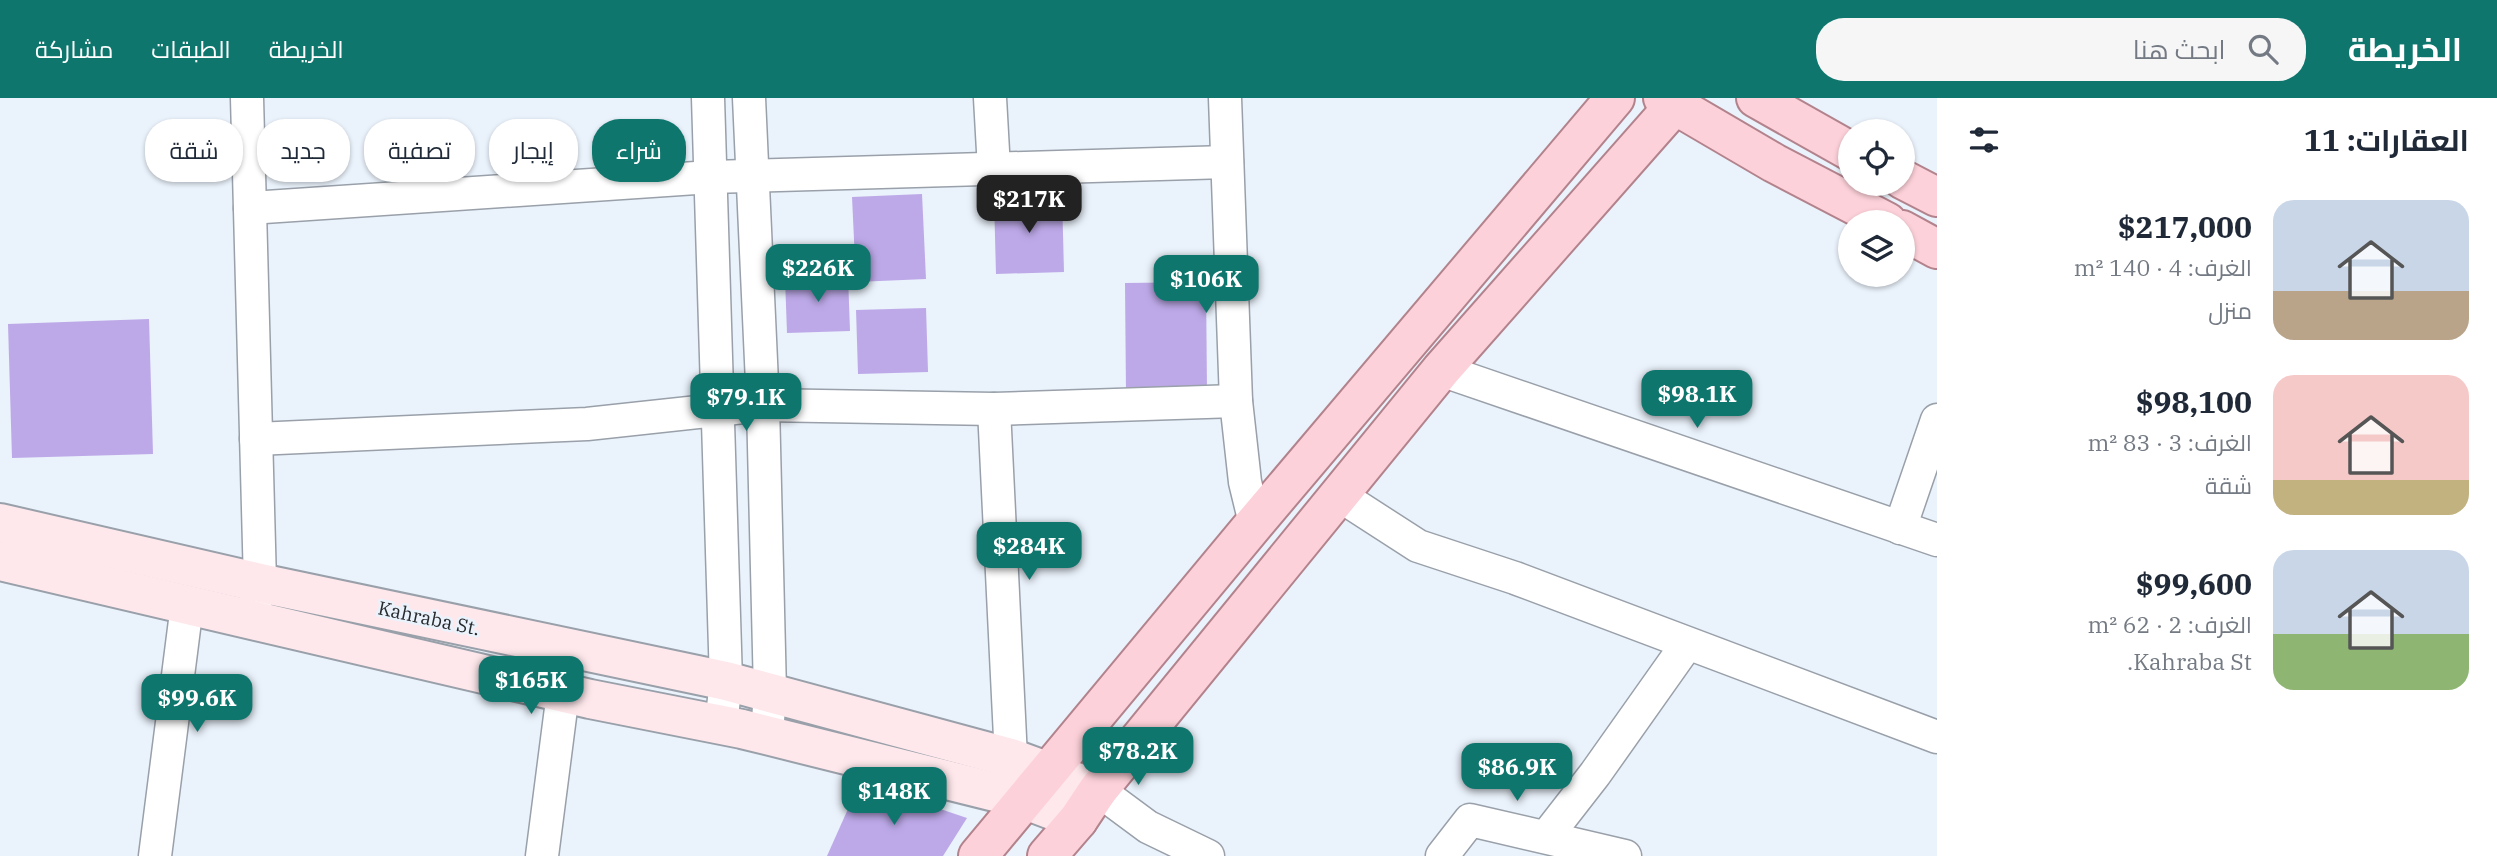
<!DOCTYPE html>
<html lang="ar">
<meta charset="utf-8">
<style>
:root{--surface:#fff;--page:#f6f6f7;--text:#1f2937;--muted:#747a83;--accent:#0f766e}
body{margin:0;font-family:"IBM Plex Serif",Cairo,serif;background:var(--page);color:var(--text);direction:rtl;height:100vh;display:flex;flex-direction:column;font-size:26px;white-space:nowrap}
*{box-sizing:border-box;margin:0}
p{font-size:23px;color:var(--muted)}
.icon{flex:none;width:38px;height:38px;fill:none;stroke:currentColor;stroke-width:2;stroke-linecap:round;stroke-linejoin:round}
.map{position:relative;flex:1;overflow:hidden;direction:ltr}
.drawer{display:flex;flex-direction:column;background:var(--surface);width:560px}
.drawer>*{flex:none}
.banner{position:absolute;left:21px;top:21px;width:665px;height:63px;direction:rtl;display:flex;gap:14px}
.controls{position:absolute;left:1838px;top:21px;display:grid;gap:14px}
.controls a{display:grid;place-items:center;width:77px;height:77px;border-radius:50%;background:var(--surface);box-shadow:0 2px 5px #0004;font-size:35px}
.price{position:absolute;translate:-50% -60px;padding:0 16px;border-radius:14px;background:var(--accent);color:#fff;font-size:23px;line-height:46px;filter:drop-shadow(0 2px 4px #0008)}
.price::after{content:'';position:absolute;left:50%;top:42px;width:21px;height:16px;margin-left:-10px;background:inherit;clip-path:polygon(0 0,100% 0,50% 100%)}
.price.selected{background:#222;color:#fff}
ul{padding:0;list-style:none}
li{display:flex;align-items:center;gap:21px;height:175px;padding:0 28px}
li span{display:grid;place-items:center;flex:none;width:196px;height:140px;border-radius:21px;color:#555}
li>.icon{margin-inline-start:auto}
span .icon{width:84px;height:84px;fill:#fffc;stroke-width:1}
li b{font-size:30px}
h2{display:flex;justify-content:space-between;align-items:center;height:84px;padding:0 28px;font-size:30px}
.pill{padding:0 24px;border-radius:28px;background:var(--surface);box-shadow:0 2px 5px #0004;font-size:24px;line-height:63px}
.pill.selected{background:var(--accent);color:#fff}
header{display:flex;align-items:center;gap:42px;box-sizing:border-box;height:98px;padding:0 35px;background:var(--accent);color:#fff}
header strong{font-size:33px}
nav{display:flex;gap:38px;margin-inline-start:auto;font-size:24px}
.search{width:490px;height:63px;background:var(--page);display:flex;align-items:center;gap:18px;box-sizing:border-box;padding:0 24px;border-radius:28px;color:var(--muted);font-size:26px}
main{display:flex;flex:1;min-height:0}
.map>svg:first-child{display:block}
</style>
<header>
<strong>الخريطة</strong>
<div class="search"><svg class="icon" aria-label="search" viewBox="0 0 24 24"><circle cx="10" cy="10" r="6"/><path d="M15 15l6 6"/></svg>ابحث هنا</div>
<nav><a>الخريطة</a><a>الطبقات</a><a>مشاركة</a></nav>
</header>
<main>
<section class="drawer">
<h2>العقارات: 11<svg class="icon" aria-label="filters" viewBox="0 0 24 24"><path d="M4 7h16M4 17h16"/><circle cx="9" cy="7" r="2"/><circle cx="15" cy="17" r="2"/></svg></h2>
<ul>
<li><span style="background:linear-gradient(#c9d6e8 65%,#b9a48a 0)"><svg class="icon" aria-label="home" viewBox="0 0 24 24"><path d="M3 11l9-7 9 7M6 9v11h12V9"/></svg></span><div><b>$217,000</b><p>الغرف: 4 · 140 m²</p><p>منزل</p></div></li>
<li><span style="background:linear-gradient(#f6c9c9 75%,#c2b280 0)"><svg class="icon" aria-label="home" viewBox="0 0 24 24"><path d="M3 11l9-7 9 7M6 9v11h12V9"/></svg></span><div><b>$98,100</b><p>الغرف: 3 · 83 m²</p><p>شقة</p></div></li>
<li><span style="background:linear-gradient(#c9d6e8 60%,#8fb573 0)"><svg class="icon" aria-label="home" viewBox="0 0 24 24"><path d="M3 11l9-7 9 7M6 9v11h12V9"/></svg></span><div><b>$99,600</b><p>الغرف: 2 · 62 m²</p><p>Kahraba St.</p></div></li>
</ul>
</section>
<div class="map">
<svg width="1937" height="758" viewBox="0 0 1937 758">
<rect width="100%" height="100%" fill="#eaf2fb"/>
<g fill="#bda9e8">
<path d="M922,96L926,181L856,184L852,99Z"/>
<path d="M1062,98L1064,174L996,176L994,100Z"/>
<path d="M848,178L850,233L787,235L785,180Z"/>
<path d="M1206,184L1207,294L1126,296L1125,185Z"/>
<path d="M926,210L928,274L858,276L856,212Z"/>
<path d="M149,221L153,356L12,360L8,226Z"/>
<path d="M860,684L967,720L943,758H827Z"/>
</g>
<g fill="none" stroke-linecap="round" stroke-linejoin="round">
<g stroke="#99a0a9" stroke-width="35">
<g id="minor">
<path d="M247,0L260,485L255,505"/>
<path d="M708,0L726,583L721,627"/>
<path d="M749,0L763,307L770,594L767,637"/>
<path d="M990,0L994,71"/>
<path d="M1225,0L1236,303L1245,384L1255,425"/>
<path d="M250,110L711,79L1227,64"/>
<path d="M1441,272L1937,442"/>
<path d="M994,311L1011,660"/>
<path d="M256,341L587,326L763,307L994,311L1236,303"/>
<path d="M1339,397L1418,448L1515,480L1937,639"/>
<path d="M1900,430L1937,322"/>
<path d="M1098,692L1148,729L1208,758"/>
<path d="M1546,739L1595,676L1687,546"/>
<path d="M155,758L187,507"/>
<path d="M542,758L563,595"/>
<path d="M1442,758L1470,722L1625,758"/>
</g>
</g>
<g stroke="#99a0a9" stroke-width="42">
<g id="secondary">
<path d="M0,425L260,485L726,583L1011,660L1098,692"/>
<path d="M0,463L590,601L742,631L1023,701L1078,722"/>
</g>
</g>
<g stroke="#b2838c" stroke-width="42">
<g id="primary">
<path d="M1663,0L1774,65L1887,124"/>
<path d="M1756,0L1850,53"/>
<path d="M1902,81L1937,99"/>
<path d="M1902,132L1937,151"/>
<path d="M978,758L1255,425L1615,0"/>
<path d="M1047,758L1078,722L1098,692L1441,272L1681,0"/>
</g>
</g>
<use href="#minor" stroke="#fff" stroke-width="32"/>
<use href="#secondary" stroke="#fee8ec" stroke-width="38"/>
<use href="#primary" stroke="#fdd1d9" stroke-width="38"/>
</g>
<g text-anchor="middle" stroke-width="5" stroke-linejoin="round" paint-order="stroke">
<g font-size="19" fill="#282b2e" stroke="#eaf2fb">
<text transform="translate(429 520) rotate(12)" y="7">Kahraba St.</text>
</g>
</g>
</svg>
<div class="controls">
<a><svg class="icon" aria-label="locate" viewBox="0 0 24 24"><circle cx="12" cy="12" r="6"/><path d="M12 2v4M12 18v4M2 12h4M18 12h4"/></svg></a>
<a><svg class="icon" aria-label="layers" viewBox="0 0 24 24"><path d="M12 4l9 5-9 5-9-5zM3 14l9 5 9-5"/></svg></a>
</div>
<b class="price selected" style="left:1029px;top:137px">$217K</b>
<b class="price" style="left:818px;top:206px">$226K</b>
<b class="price" style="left:1206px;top:217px">$106K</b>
<b class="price" style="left:1697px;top:332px">$98.1K</b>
<b class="price" style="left:746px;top:335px">$79.1K</b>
<b class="price" style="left:1029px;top:484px">$284K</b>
<b class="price" style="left:531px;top:618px">$165K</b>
<b class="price" style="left:197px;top:636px">$99.6K</b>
<b class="price" style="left:1138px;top:689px">$78.2K</b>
<b class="price" style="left:1517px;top:705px">$86.9K</b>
<b class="price" style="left:894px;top:729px">$148K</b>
<div class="banner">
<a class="pill selected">شراء</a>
<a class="pill">إيجار</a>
<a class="pill">تصفية</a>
<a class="pill">جديد</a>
<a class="pill">شقة</a>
</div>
</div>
</main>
